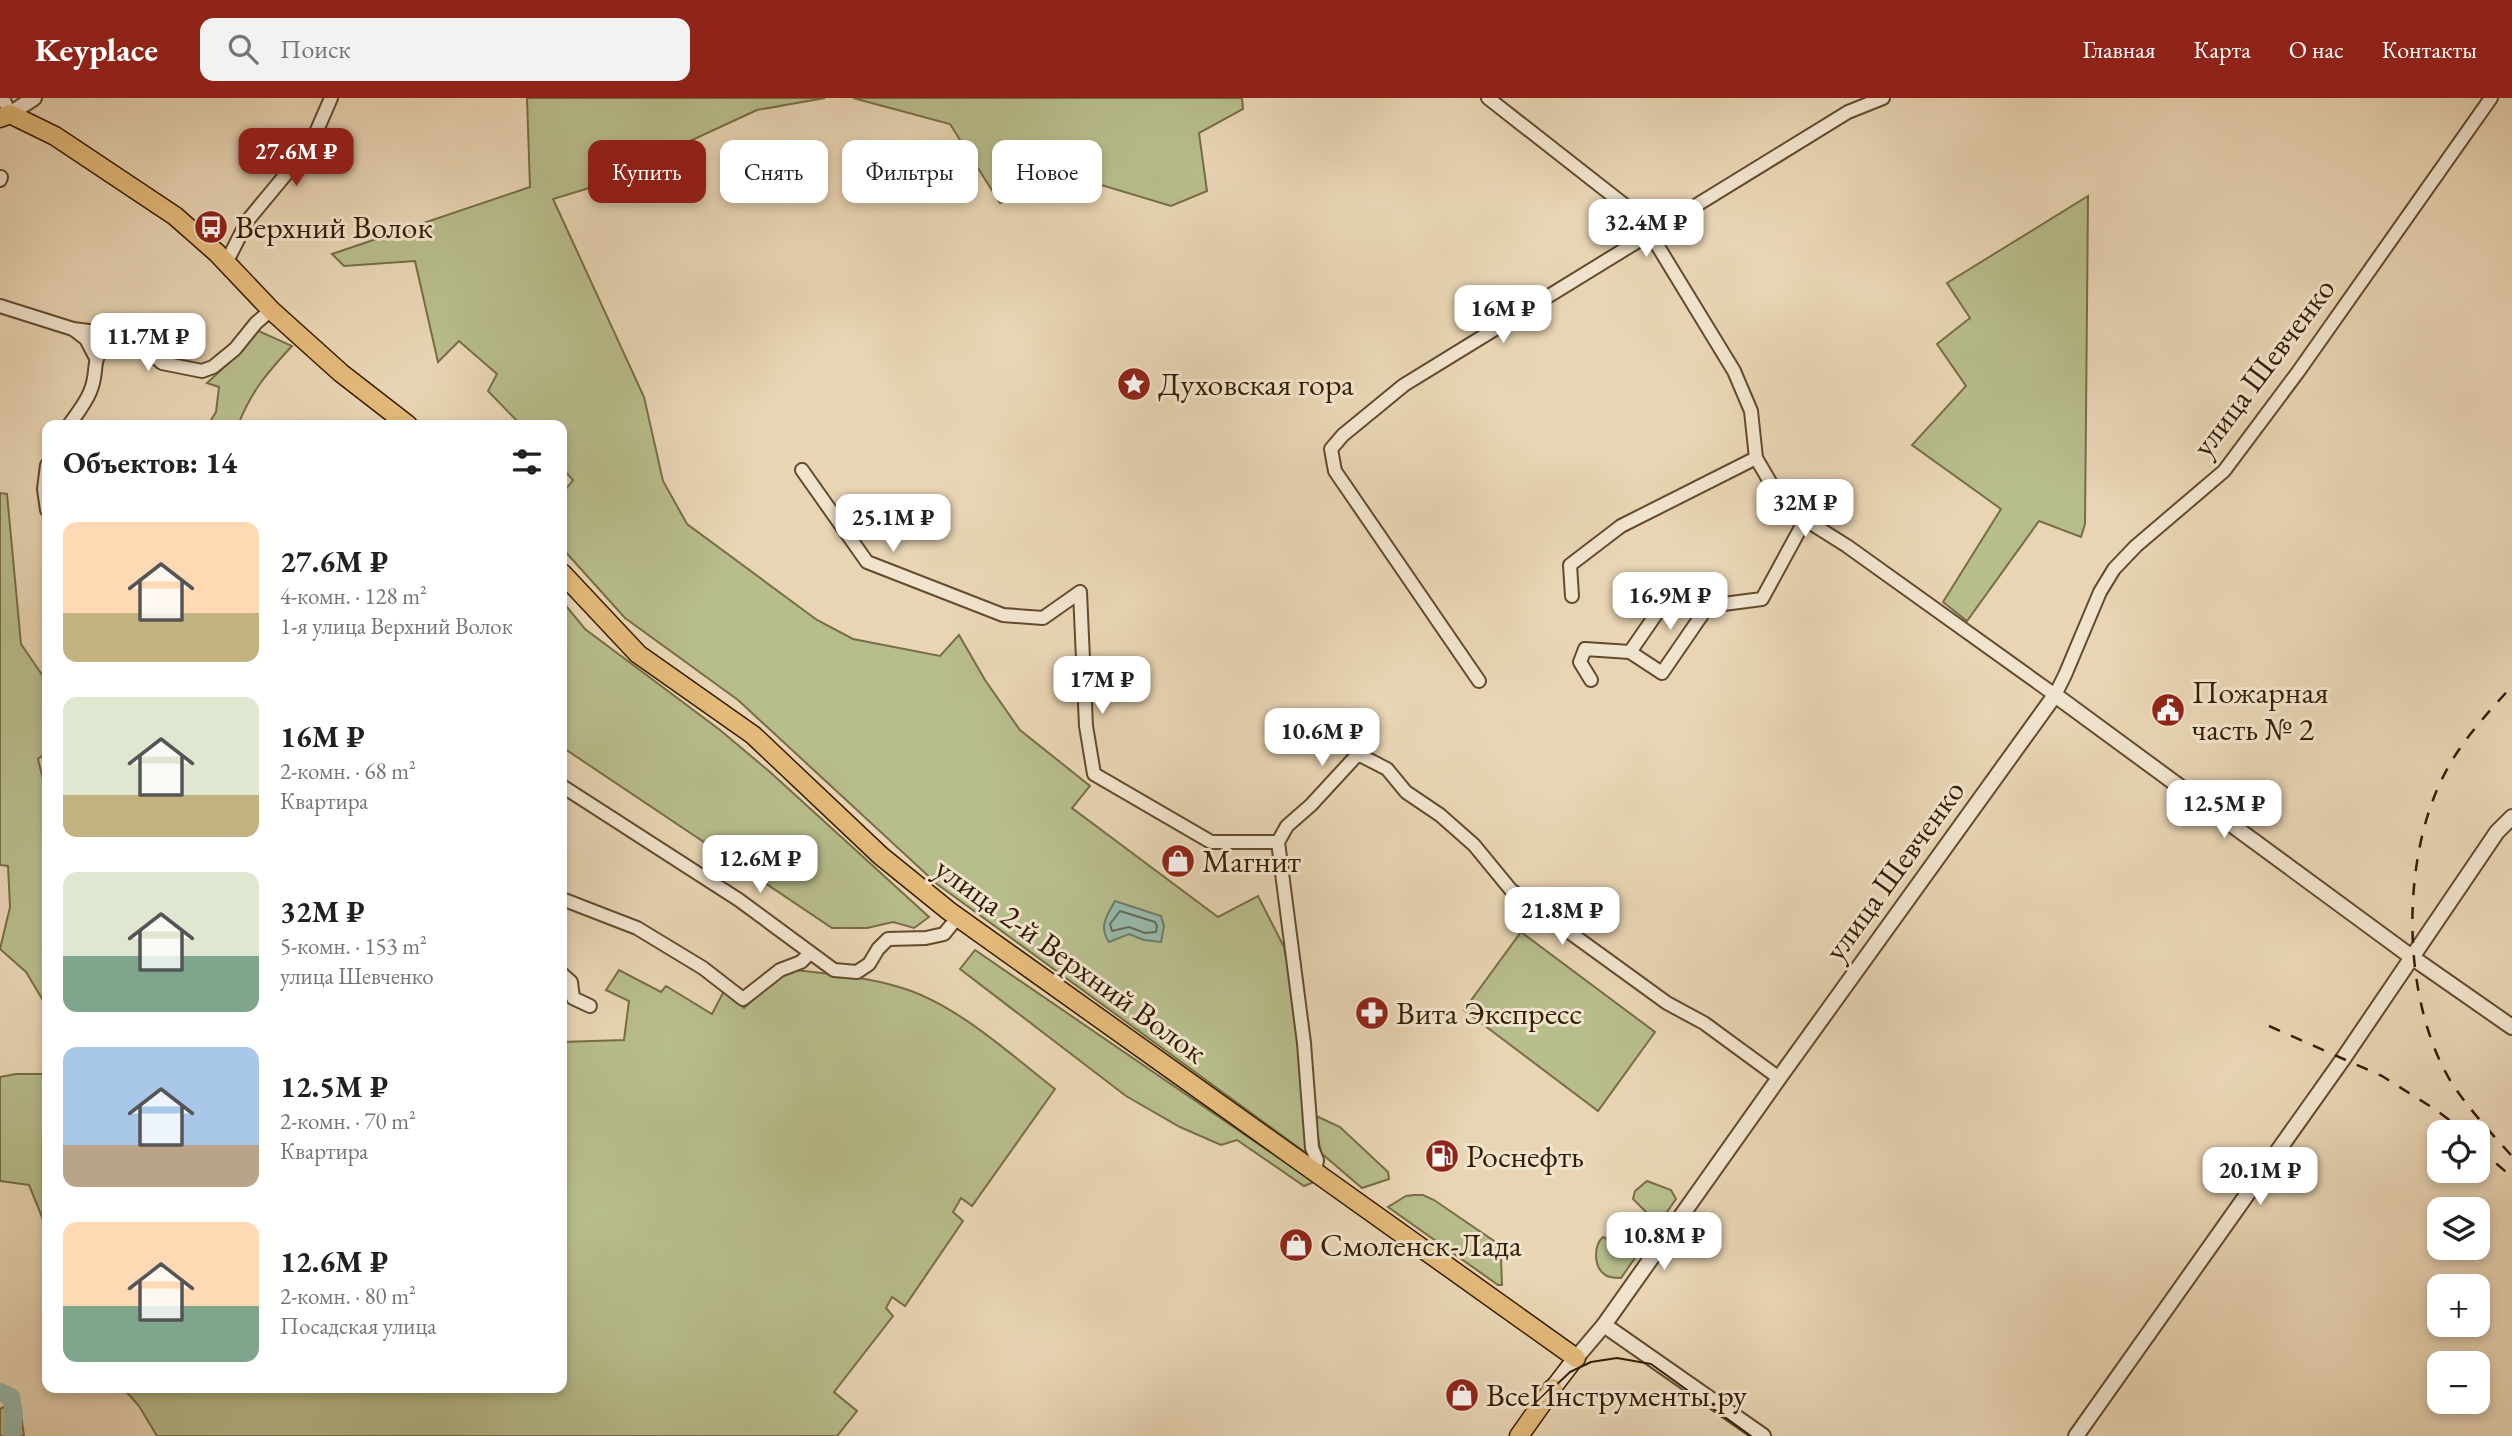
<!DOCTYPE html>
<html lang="ru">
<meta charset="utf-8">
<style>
:root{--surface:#fff;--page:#f2f2f2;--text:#202124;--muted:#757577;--accent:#8f2418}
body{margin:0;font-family:"EB Garamond",serif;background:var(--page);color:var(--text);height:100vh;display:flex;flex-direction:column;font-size:26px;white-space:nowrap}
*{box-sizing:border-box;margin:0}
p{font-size:23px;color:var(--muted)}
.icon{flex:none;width:38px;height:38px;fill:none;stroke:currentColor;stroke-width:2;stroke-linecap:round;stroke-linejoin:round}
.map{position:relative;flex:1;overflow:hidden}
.sheet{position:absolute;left:42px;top:322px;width:525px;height:973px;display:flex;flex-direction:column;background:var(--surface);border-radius:14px;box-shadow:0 4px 10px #0003}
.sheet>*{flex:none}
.top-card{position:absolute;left:588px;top:42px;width:665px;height:63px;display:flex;gap:14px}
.fabs{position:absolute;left:2427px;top:1022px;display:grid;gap:14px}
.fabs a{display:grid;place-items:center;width:63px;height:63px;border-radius:14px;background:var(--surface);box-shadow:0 4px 10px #0003;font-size:35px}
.price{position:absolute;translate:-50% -60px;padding:0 16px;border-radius:14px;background:#fff;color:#222;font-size:23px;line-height:46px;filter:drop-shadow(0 2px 4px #0008)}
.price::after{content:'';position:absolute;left:50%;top:42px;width:21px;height:16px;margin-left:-10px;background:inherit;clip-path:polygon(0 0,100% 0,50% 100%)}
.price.active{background:var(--accent);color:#fff}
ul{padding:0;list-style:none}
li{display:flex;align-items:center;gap:21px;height:175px;padding:0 21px}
li span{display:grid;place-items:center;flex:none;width:196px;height:140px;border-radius:14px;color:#555}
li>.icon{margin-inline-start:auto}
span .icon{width:84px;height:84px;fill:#fffc;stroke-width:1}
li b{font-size:30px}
h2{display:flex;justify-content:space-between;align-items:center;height:84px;padding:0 21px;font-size:30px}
.chip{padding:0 24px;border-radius:14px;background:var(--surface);box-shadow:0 4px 10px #0003;font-size:24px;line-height:63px}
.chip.active{background:var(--accent);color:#fff}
header{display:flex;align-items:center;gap:42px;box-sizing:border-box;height:98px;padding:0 35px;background:var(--accent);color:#fff}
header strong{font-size:33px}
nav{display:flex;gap:38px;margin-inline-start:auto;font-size:24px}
.search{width:490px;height:63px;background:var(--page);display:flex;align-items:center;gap:18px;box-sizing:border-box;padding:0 24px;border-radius:14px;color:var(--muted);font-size:26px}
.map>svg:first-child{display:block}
</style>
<header>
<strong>Keyplace</strong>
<div class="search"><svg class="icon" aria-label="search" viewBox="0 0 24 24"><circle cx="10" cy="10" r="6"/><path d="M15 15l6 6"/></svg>Поиск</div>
<nav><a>Главная</a><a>Карта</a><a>О нас</a><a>Контакты</a></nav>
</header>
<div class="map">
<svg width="2512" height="1338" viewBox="0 0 2512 1338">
<rect width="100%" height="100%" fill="#e9d5b4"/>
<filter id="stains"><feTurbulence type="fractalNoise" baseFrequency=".00286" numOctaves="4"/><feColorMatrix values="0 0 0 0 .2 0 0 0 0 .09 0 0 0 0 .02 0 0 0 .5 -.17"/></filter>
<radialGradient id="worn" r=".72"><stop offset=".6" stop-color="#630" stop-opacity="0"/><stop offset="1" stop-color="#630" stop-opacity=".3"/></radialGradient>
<g fill="#b8bd8c" stroke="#776d46" stroke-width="2">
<path d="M527,0H825L757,12L586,91L553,101L644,299L663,383L687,426L817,522L853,541L940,558L959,537L985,582L1020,632L1090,688L1072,710L1218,819L1258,798L1284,849L1296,909L1306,1055L937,786L738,602L625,520L562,450V396L573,382L562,370V327H521L488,293L497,276L459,243L438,264L415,163L344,168L332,156L530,89Z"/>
<path d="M853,0H1242L1243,11L1199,35L1207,93L1171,108L1098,86L1045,91L1000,105L950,26Z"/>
<path d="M2088,98L2085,426L2081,439L2039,423L1967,523L1943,504L2001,411L1912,347L1966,288L1937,246L1970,220L1947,185Z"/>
<path d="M254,231L292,248C267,275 252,292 238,327H208L216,314L219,289L207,285L244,251Z"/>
<path d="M0,395L7,396L21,546L47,584V654L38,661L47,697V909L26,874L0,851L10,809L8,768L0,767Z"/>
<path d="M562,503L585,531L720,632L770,674L929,819L914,830L893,824L867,830H832L562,649Z"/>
<path d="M1521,834L1655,934L1598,1013L1464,912Z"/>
<path d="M975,852L1314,1084L1304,1088L1237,1042L1221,1047L1180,1029L1126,998L960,871Z"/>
<path d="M787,871C825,876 863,878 899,889C955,905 1009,955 1055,991L972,1108L961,1100L953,1114L963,1123L905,1208L892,1199L886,1210L893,1218L834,1294L857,1313L837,1338H157L139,1308L123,1290H562V944L624,942L629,903L606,892L619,872L661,894L666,888L712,916L724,893L744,910Z"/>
<path d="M16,976H47V1122L44,1124L29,1087L0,1083V979Z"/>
<path d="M1314,1017L1340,1029L1388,1074L1389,1081L1362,1090L1321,1055Z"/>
<path d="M1647,1083L1671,1092L1676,1101L1621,1180C1615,1180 1608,1180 1604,1176C1593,1167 1594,1147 1603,1139L1620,1147L1633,1126L1645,1134L1653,1121L1633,1101L1635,1093Z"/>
<path d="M1414,1097H1423L1434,1102L1494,1143L1501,1160L1502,1187H1498L1388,1109L1406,1098Z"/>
<path d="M19,1301L24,1338H0V1311Z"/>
</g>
<path fill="#97b9ac" stroke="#707b67" stroke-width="2" d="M1115,803L1161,818L1164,828L1161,844L1144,842L1129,836L1109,844C1098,828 1107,818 1115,803Z"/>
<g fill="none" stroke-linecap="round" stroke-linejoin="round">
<path stroke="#666b56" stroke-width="2" d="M1120,813L1155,824L1157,828L1156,834L1145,835L1129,829L1112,833L1110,826Z"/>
<path stroke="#97b9ac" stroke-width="18" d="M0,1294L11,1299L14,1315L12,1338"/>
<g stroke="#634b2d" stroke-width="16">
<g id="minor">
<path d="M3,0L10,16"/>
<path d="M1488,0L1631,112L1651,137L1734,273L1751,313L1756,360"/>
<path d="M0,82L1,79"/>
<path d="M226,165L248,122L311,46L331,0"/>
<path d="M0,208L73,231L105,235L136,243L162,265L202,273L213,269L235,251L256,225L271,212"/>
<path d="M73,231L86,241L96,260"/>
<path d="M69,327C76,317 85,306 90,294C102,265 84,261 120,239"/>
<path d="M47,367L44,391L47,412"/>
<path d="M802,372L867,464L1003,517L1043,520L1080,494L1086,628L1094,676L1211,744H1278"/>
<path d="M1572,498L1570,467L1621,428L1756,360L1773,389L1790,412L1847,448L2055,597L2065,577L2100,494L2114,471L2136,448L2224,373L2298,274L2491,0"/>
<path d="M1630,554L1662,575L1708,508"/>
<path d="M1591,582L1580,564L1585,551L1630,554L1677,486L1708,508L1762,501L1805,422"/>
<path d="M1479,583L1335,373L1331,351L1343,337L1404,287L1848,14L1883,0"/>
<path d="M562,688L739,802L834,872L857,874L869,866L878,851L888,841L926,840L944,836L957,820"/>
<path d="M562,801L637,830L703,870L743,901L780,872L801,864L809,856"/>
<path d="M562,876L571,884L573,900L590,908"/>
<path d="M1315,1074L1317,1062L1312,1050L1304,945L1278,744L1287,728L1311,707L1358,656L1387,671L1406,694L1440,717L1474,747L1511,792L1667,905L1704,925L1779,980"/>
</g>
</g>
<g stroke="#634b2d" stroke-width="18">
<g id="tertiary">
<path d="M10,16L34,0"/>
<path d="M1604,1227L1763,1338"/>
<path d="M1576,1260L1604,1227L1779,980L2055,597L2413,860L2512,929"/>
<path d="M2076,1338L2343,961L2497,734L2512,719"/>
</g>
</g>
<g stroke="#361d00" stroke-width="19">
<path id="secondary" d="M1553,1290L1576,1260"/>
</g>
<g stroke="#361d00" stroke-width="21">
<g id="primary">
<path d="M0,20L10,16L55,38L175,118L217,155L271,212L341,275L408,327"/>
<path d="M562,475L638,556L753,637L881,758L949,813L1576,1260"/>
<path d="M1519,1338L1553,1290"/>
</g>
</g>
<use href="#minor" stroke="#f1e4ce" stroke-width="12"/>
<use href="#tertiary" stroke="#f1e4ce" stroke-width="14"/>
<use href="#secondary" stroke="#f1e4ce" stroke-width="16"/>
<use href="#primary" stroke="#e4ba7a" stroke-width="18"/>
<path stroke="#361d00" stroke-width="2" d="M1553,1290L1570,1274L1591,1264L1617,1260L1651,1266L1751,1338"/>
<g stroke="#361d00" stroke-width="2.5" stroke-dasharray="12 12" stroke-linecap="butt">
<path d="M2269,928L2382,978L2433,1010L2466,1034"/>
<path d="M2478,1050L2512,1079"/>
<path d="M2511,1057C2490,1034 2470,1012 2453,987C2401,905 2400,762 2444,677C2461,643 2487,616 2512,588"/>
</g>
</g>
<defs>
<g id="bus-disc" transform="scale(1.75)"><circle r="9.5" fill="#8f2418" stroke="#f1e4ce"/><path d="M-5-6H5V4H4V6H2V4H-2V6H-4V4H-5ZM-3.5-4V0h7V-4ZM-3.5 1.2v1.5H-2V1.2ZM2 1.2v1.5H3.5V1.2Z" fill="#fff"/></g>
<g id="sight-disc" transform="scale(1.75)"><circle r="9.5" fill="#8f2418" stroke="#f1e4ce"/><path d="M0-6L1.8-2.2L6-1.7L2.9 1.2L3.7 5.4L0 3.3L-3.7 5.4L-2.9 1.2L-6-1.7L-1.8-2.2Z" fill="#fff"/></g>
<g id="civic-disc" transform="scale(1.75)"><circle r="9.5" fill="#8f2418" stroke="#f1e4ce"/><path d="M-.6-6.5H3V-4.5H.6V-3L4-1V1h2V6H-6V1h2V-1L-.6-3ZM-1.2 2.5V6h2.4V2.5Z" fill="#fff"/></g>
<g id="shop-disc" transform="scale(1.75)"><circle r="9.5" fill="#8f2418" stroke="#f1e4ce"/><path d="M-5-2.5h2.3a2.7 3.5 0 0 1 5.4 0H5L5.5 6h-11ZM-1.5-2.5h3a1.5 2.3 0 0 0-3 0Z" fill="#fff"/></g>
<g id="pharmacy-disc" transform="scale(1.75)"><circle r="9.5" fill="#8f2418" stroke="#f1e4ce"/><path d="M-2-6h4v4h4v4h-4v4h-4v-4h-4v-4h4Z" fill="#fff"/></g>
<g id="fuel-disc" transform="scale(1.75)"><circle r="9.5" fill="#8f2418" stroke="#f1e4ce"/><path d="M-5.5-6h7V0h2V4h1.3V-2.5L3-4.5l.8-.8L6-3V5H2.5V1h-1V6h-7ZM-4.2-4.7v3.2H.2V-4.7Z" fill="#fff"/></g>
</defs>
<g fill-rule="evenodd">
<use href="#bus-disc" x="211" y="129"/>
<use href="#sight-disc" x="1134" y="286"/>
<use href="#civic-disc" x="2168" y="612"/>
<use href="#shop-disc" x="1178" y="763"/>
<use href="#pharmacy-disc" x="1372" y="915"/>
<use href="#fuel-disc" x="1442" y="1058"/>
<use href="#shop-disc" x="1296" y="1147"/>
<use href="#shop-disc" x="1462" y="1297"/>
</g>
<g text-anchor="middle" stroke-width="6" stroke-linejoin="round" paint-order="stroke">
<g font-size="32" fill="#361d00" stroke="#f1e4ce" text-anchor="start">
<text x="235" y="140">Верхний Волок</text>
<text x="1158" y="297">Духовская гора</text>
<text x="2192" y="605">Пожарная<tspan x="2192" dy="37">часть № 2</tspan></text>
<text x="1202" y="774">Магнит</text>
<text x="1396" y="926">Вита Экспресс</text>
<text x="1466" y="1069">Роснефть</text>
<text x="1320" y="1158">Смоленск-Лада</text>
<text x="1486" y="1308">ВсеИнструменты.ру</text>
</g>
<g font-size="32" fill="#361d00" stroke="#f1e4ce">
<text transform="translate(2263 269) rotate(-53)" y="11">улица Шевченко</text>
<text transform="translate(1894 772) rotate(-54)" y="11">улица Шевченко</text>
<text transform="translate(1071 862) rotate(36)" y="11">улица 2-й Верхний Волок</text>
</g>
</g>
<rect width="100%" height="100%" filter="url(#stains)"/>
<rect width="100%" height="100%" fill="url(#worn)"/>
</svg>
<div class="fabs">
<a><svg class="icon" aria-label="locate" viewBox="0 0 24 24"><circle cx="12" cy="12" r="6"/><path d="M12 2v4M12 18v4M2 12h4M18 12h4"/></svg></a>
<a><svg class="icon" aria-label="layers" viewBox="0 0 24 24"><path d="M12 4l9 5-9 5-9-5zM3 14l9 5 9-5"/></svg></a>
<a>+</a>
<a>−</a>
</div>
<b class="price active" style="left:296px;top:90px">27.6M ₽</b>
<b class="price" style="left:1646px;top:161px">32.4M ₽</b>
<b class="price" style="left:1503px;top:247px">16M ₽</b>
<b class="price" style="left:148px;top:275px">11.7M ₽</b>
<b class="price" style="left:1805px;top:441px">32M ₽</b>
<b class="price" style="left:893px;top:456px">25.1M ₽</b>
<b class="price" style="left:1670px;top:534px">16.9M ₽</b>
<b class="price" style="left:1102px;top:618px">17M ₽</b>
<b class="price" style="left:1322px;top:670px">10.6M ₽</b>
<b class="price" style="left:2224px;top:742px">12.5M ₽</b>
<b class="price" style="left:760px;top:797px">12.6M ₽</b>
<b class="price" style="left:1562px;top:849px">21.8M ₽</b>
<b class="price" style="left:2260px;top:1109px">20.1M ₽</b>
<b class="price" style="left:1664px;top:1174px">10.8M ₽</b>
<div class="top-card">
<a class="chip active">Купить</a>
<a class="chip">Снять</a>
<a class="chip">Фильтры</a>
<a class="chip">Новое</a>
</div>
<section class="sheet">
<h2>Объектов: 14<svg class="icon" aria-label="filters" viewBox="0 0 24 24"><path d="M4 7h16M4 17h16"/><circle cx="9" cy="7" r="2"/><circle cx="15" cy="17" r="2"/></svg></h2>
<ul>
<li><span style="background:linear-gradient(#ffd9b3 65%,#c2b280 0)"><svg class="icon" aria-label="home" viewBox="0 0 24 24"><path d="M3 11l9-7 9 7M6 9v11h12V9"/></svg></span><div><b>27.6M ₽</b><p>4-комн. · 128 m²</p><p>1-я улица Верхний Волок</p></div></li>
<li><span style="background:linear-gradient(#dfe7d0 70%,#c2b280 0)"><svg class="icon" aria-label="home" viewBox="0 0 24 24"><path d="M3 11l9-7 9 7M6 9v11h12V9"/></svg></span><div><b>16M ₽</b><p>2-комн. · 68 m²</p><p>Квартира</p></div></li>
<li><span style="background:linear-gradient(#dfe7d0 60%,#7fa58c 0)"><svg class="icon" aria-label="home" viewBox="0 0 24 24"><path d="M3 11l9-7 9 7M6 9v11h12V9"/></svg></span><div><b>32M ₽</b><p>5-комн. · 153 m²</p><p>улица Шевченко</p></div></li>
<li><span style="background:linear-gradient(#a9c7e8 70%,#b9a48a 0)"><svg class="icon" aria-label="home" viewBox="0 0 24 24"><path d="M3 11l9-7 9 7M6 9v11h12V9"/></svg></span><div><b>12.5M ₽</b><p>2-комн. · 70 m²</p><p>Квартира</p></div></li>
<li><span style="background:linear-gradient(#ffd9b3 60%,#7fa58c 0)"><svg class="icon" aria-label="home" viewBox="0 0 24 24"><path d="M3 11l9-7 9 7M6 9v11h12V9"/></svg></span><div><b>12.6M ₽</b><p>2-комн. · 80 m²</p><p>Посадская улица</p></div></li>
</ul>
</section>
</div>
